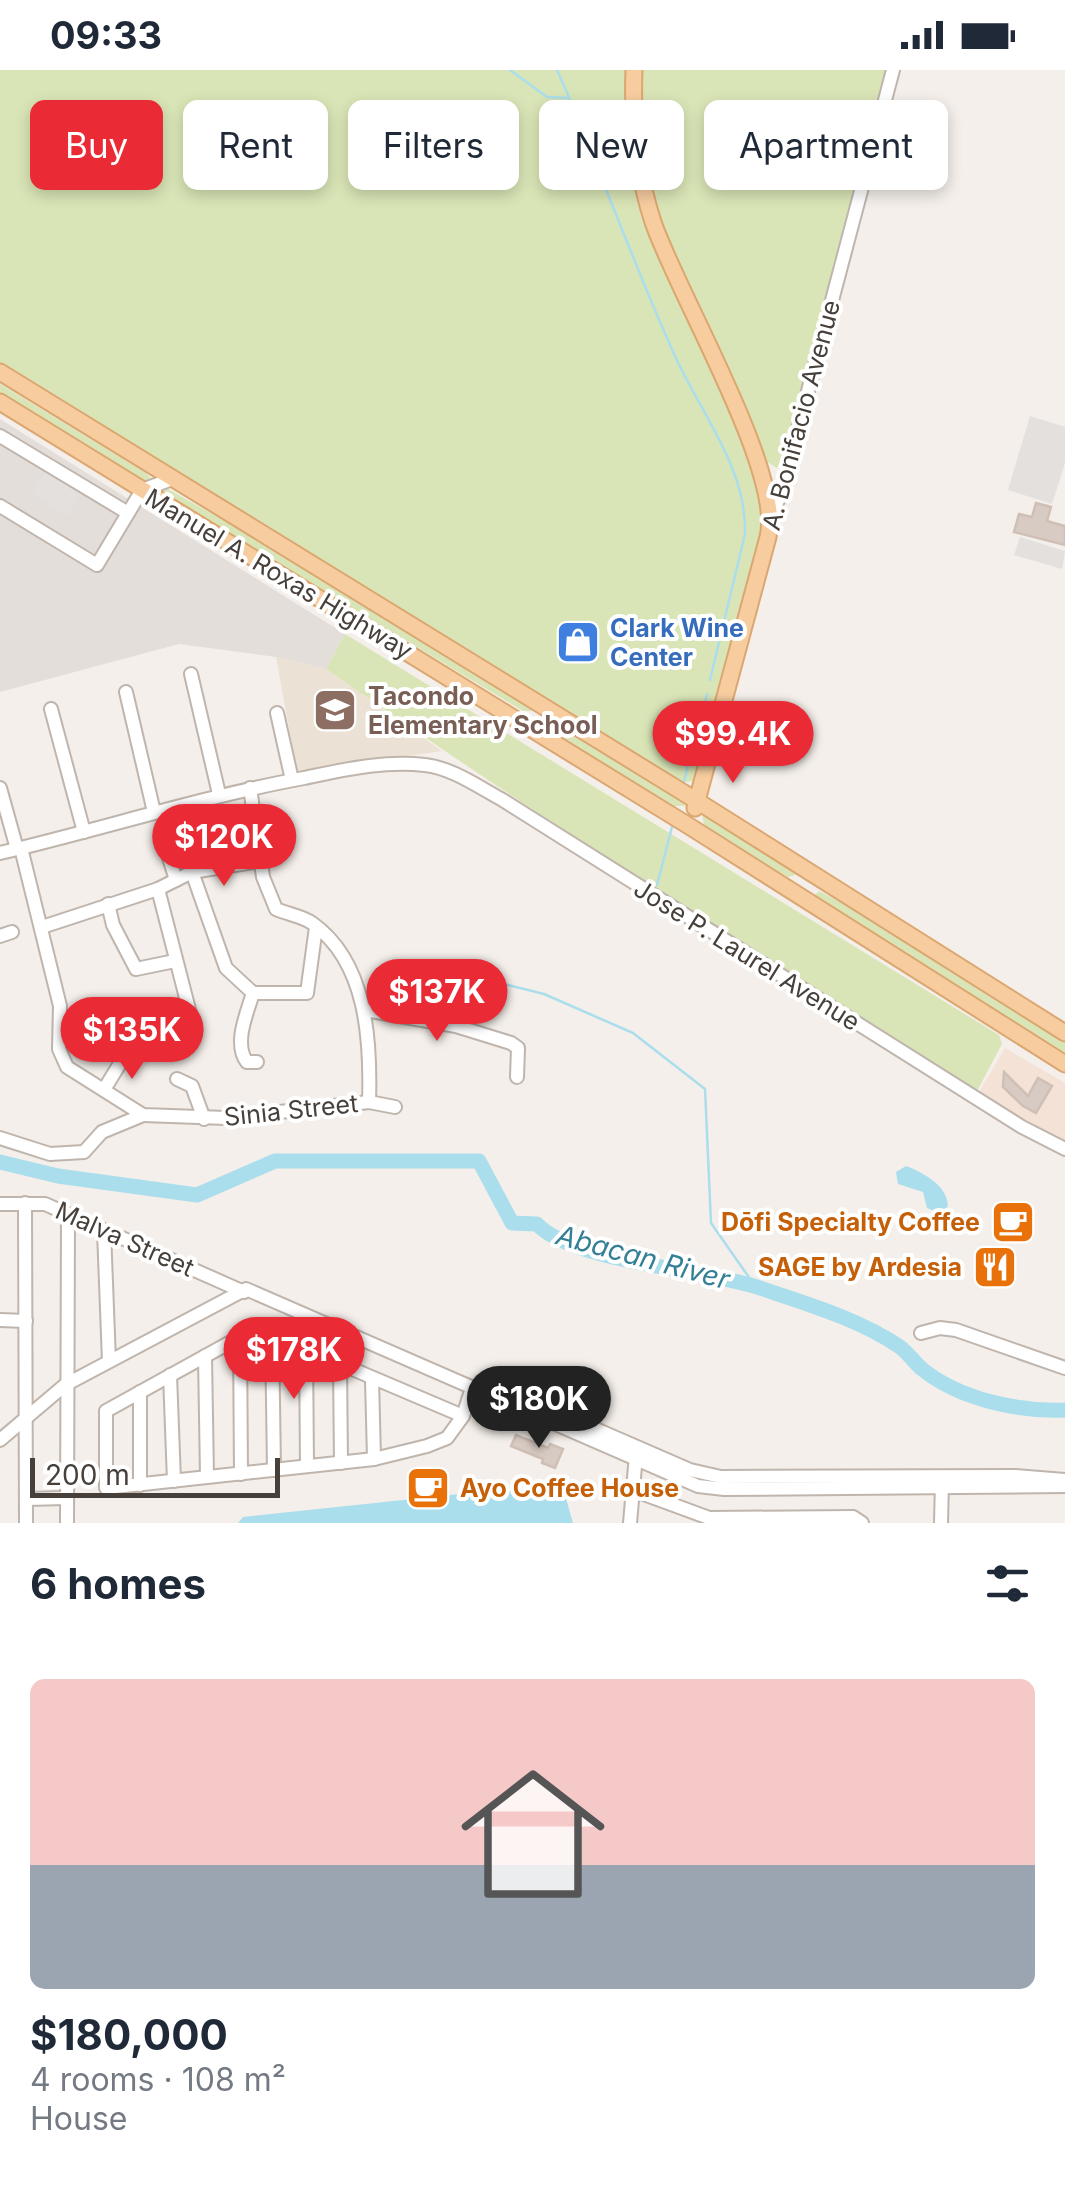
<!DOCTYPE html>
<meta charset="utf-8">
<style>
:root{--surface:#fff;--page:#f2f2f3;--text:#1f2937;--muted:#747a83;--line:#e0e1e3;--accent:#ea2a34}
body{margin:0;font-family:Inter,sans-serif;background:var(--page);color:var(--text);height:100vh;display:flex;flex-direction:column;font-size:38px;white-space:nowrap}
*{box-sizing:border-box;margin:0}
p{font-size:32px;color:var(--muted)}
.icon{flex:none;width:55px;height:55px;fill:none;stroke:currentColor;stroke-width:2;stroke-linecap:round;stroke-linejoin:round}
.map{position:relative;height:1453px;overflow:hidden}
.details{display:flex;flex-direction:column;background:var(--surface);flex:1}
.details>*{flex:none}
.banner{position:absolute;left:30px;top:30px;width:1005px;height:90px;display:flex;gap:20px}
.scale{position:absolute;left:30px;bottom:25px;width:250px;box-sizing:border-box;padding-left:10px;border:5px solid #473f39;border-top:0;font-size:28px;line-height:35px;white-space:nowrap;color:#473f39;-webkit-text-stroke:8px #fff;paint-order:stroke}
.price{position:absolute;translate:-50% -85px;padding:0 22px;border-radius:35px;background:var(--accent);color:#fff;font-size:32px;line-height:65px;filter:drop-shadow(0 2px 5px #0008)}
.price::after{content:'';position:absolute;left:50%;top:60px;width:30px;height:22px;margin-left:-15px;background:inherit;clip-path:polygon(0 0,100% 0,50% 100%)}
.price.active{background:#222;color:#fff}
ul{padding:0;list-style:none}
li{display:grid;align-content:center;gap:20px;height:530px;padding:0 30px}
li+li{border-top:2px solid var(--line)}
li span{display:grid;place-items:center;height:310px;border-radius:15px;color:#555}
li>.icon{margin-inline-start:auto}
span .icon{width:180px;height:180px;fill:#fffc;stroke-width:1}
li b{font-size:42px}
h2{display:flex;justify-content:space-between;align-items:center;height:120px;padding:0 30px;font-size:42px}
.pill{padding:0 35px;border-radius:15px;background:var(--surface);box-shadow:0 5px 15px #0003;font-size:35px;line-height:90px}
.pill.active{background:var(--accent);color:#fff}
.status{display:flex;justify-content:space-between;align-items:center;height:70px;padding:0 50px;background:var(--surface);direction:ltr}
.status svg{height:28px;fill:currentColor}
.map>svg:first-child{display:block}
</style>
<div class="status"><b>09:33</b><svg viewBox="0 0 49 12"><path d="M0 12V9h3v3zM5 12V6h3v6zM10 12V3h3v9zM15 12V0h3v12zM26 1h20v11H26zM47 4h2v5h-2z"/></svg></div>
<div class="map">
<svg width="1065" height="1453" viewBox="0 0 1065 1453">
<rect width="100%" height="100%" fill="#f4efea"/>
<path fill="#f4e2d7" d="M1005,978L1065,1013V1074L978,1024Z"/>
<path fill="#e4dedb" d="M0,349L345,564L326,599L276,587L179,574L0,622Z"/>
<path fill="#ece1d5" d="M276,587L326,599L442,681L297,702Z"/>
<g fill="#d9e5b6">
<path d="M0,0H629V52L689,247L749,382L763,427L762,464L693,711L681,713L0,293Z"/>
<path d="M643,0H886L784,388L777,398L764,390C707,268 633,139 643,0Z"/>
<path d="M0,314L146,403L152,410L145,413L0,326Z"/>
<path d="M163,416L263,473L531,636L532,641H523L178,433L158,420Z"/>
<path d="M345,564L999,965L1002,974L976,1023C757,885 538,748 326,599Z"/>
<path d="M550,650L672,724L686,736H674L549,659Z"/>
<path d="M702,744L793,800L795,805L788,807L713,764L704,754Z"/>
<path d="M819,821L870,848L1065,972V983L813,827Z"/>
</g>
<g fill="#e3e0de">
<path d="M1030,346L1065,357V393L1052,434L1008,420Z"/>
<path d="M48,397L85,418L68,446L31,424Z"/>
<path d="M1020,467L1065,481L1062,499L1014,485Z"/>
</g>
<g fill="#abdeec">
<path d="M906,1096C924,1103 947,1115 948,1136L941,1144L927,1138L923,1122L898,1114L896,1102Z"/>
<path d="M507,1419L565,1425L573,1453H238L243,1447Z"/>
</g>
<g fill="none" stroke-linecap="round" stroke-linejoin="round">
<g stroke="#abdeec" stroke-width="2.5">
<path d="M510,0L547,27L569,28C605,114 637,202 675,286C701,344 747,398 745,464L710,610"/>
<path d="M557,0L569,27"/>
<path d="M683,715L707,624"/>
<path d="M657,815L672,757"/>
<path d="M444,899L544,924L633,963L705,1019L711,1153L755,1216"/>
</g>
<path stroke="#abdeec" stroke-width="15" d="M0,1092L58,1106L197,1125L275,1091H479L512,1153L537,1154C570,1191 708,1200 760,1218C807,1234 859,1249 900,1277C908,1283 914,1292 922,1299C959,1329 1018,1342 1065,1340"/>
</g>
<g fill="#d8cbc3" stroke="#cfbfb4" stroke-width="2.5">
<path d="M1036,433L1051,437L1047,451L1065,456V475L1014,462L1019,444L1032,447Z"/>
<path d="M1004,1002L1028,1026L1038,1008L1052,1016L1036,1043L1023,1036L1003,1017Z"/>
<path d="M516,1365L548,1378L550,1374L563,1379L555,1398L542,1393L543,1389L511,1376Z"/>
</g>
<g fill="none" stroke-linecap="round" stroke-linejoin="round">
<g stroke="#bfb5ad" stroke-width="16">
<g id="minor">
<path d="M0,366L128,443"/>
<path d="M0,436L97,495L142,420L172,409"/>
<path d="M772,441L780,427L893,0"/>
<path d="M191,604L219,724"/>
<path d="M126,622L154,742"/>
<path d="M51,639L84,762"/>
<path d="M277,643L292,710"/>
<path d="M0,718L17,779"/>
<path d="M250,718L263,807L276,839C287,844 302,846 312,853C367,892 371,970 369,1032"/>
<path d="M164,772L176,810"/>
<path d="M21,778L60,936L59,979L67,997L143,1045L226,1048L369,1032L395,1037"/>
<path d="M0,783C102,759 201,727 304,708C343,700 384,690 425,695C452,698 477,716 501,729L1022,1057L1065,1079"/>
<path d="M192,802L226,898L253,923H307L316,857"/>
<path d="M158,819L192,951"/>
<path d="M108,834L113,855L136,899L175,891"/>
<path d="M42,857L158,819L192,802L260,791"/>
<path d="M0,866L12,862"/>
<path d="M253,923C247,943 233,974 247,992H257"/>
<path d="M365,940L456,956L511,973L518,978L517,1007"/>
<path d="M177,1009L192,1016L204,1049"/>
<path d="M105,1018L127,982"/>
<path d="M0,1068L50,1084L84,1082L102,1062L143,1045"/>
<path d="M25,1133L26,1453"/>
<path d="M0,1134H45L244,1222"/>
<path d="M104,1161L109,1291"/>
<path d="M0,1250L26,1251"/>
<path d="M921,1263L940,1258L956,1260L1065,1298"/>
<path d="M272,1264L274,1400"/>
<path d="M240,1267L241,1404"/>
<path d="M306,1279L307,1396"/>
<path d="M205,1286L207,1407"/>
<path d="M340,1294L341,1393"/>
<path d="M170,1305L174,1411"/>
<path d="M372,1309L374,1389"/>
<path d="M505,1329L529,1330L690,1400L721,1407L1015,1406L1065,1410"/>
<path d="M463,1346L256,1258L106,1341V1418L374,1389L427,1376L447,1368L463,1346L472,1318"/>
<path d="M0,1370L65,1315L246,1219L698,1416L724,1419L1065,1416"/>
<path d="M140,1415V1322"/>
<path d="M633,1420L709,1448L853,1447L862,1453"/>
<path d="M26,1429L67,1428"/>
<path d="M67,1453L68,1146"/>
<path d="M630,1453L636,1385"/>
<path d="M941,1453L942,1411"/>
</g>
</g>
<g stroke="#dca670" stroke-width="19">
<g id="major">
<path d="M634,0C632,51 637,103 653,152C678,225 784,402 768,467L695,738"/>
<path d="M0,302L697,731L1065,963"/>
<path d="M0,332L689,756L1065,994"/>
</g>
</g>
<use href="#minor" stroke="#fff" stroke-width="12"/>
<use href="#major" stroke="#f7cda0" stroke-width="15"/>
</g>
<defs>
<g id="shop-square" transform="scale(2.25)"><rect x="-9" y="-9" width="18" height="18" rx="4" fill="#3f7fe0" stroke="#fff"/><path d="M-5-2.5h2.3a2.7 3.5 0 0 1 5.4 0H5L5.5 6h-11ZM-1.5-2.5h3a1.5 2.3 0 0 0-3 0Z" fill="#fff"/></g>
<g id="school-square" transform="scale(2.25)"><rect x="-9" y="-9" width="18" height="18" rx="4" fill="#8d6e63" stroke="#fff"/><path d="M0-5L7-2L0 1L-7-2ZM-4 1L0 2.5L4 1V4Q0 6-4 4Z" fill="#fff"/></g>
<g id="cafe-square" transform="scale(2.25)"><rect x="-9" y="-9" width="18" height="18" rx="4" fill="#e8710a" stroke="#fff"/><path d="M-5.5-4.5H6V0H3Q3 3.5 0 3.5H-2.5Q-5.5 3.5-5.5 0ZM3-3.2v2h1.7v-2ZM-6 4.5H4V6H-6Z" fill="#fff"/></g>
<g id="restaurant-square" transform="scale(2.25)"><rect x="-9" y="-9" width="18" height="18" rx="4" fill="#e8710a" stroke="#fff"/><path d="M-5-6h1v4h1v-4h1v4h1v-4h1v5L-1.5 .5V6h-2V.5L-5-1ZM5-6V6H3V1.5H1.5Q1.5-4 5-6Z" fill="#fff"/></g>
</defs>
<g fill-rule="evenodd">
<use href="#shop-square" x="578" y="572"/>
<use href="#school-square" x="335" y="640"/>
<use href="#cafe-square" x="1013" y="1152"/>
<use href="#restaurant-square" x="995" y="1197"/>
<use href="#cafe-square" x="428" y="1418"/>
</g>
<g text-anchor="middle" stroke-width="8" stroke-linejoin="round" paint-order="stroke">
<g font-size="25" fill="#473f39" stroke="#fff">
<text transform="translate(801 345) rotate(-75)" y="9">A. Bonifacio Avenue</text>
<text transform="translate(279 504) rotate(31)" y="9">Manuel A. Roxas Highway</text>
<text transform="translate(747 885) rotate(32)" y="9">Jose P. Laurel Avenue</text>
<text transform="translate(291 1040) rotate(-6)" y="9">Sinia Street</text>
<text transform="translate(125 1169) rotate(24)" y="9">Malva Street</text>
</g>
<g font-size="25" font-weight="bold" fill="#366cbe" stroke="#fff" text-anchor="start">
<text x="610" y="567">Clark Wine<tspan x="610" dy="29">Center</tspan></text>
</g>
<g font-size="25" font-weight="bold" fill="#785e54" stroke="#fff" text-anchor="start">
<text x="368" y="635">Tacondo<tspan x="368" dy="29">Elementary School</tspan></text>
</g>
<g font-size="25" font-weight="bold" fill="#c56008" stroke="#fff" text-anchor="end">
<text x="980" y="1161">Dōfi Specialty Coffee</text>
<text x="962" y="1206">SAGE by Ardesia</text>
<text x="460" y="1427" text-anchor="start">Ayo Coffee House</text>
</g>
<g font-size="28" font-style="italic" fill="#337f95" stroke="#fff">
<text transform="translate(643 1187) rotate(15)" y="10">Abacan River</text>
</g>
</g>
</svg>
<div class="scale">200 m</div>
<b class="price" style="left:733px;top:716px">$99.4K</b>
<b class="price" style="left:224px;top:819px">$120K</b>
<b class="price" style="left:437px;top:974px">$137K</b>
<b class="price" style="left:132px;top:1012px">$135K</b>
<b class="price" style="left:294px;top:1332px">$178K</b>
<b class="price active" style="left:539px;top:1381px">$180K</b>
<div class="banner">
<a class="pill active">Buy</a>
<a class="pill">Rent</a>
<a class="pill">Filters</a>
<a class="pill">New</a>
<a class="pill">Apartment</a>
</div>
</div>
<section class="details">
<h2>6 homes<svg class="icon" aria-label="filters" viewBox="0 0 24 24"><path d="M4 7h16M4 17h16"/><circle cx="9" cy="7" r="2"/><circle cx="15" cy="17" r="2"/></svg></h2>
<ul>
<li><span style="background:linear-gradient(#f6c9c9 60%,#9aa5b1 0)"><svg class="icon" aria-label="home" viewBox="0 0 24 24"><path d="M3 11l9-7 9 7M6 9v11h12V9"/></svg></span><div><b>$180,000</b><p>4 rooms · 108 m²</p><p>House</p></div></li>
</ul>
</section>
